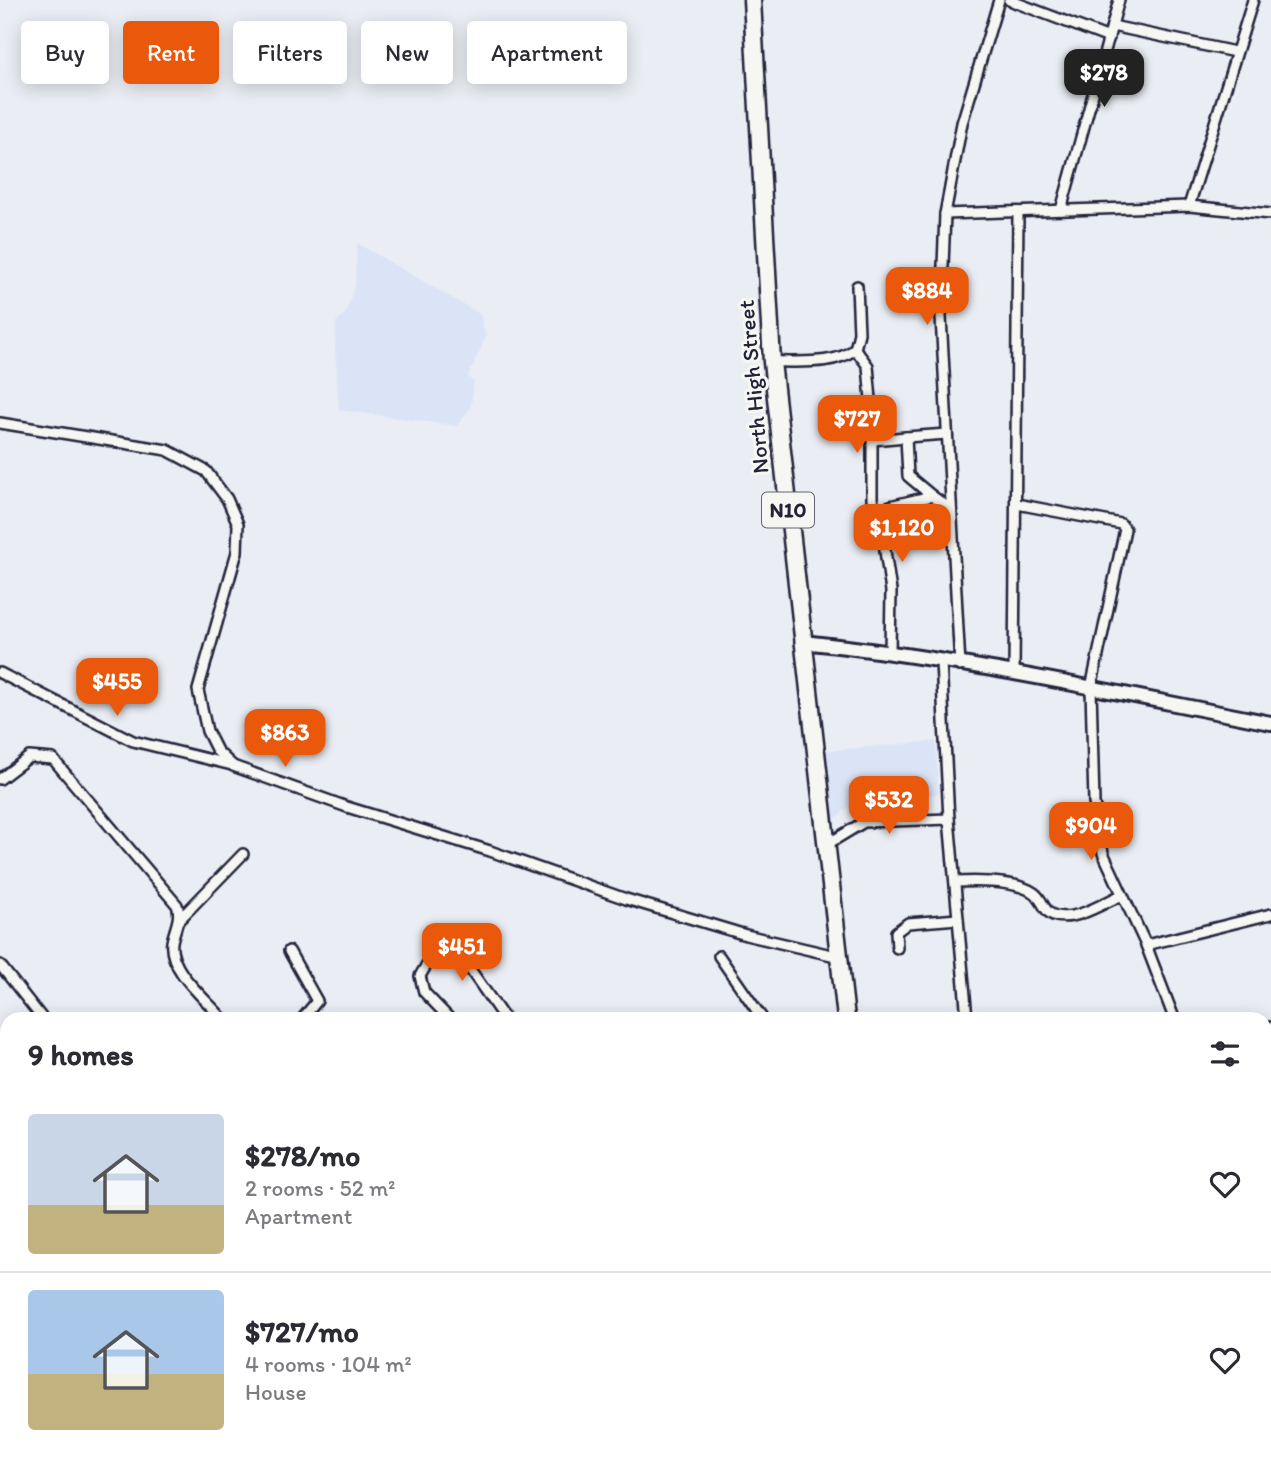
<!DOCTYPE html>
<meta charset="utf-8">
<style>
:root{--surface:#fff;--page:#f2f2f3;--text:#2b2b33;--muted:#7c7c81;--line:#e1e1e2;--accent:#ea580c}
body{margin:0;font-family:Itim,sans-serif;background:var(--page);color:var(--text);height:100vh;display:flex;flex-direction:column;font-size:26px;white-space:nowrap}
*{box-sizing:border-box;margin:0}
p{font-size:23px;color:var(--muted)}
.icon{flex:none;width:38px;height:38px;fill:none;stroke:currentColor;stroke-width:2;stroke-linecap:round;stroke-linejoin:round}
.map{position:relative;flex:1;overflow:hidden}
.drawer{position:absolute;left:0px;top:1012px;width:1272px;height:450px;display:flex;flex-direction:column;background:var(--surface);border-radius:21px 21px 0 0;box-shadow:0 4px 18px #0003}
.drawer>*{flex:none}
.guide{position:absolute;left:21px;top:21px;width:700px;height:63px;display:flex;gap:14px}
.price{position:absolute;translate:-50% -60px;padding:0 16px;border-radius:14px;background:var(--accent);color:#fff;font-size:23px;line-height:46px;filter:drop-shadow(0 2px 4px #0008)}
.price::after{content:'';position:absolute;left:50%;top:42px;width:21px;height:16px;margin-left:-10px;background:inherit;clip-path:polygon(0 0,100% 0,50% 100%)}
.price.current{background:#222;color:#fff}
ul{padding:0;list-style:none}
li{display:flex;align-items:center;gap:21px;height:175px;padding:0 28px}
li+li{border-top:2px solid var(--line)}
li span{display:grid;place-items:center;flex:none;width:196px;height:140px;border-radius:7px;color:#555}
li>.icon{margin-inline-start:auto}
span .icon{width:84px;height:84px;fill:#fffc;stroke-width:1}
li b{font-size:30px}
h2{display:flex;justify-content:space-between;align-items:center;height:84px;padding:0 28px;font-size:30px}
.tag{padding:0 24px;border-radius:7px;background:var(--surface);box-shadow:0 4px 18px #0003;font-size:24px;line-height:63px}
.tag.current{background:var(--accent);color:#fff}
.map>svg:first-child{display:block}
</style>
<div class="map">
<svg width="1271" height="1460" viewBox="0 0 1271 1460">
<rect width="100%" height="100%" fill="#eaeef4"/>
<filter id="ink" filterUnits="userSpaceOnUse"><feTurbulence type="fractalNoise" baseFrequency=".0143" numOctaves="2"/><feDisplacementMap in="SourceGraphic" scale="14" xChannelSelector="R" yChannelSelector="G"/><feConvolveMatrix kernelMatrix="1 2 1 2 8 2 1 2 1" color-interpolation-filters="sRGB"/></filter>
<g filter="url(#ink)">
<g fill="#dbe4f6">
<path d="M357,243L480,314L486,337L468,376L474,382L471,407L457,426L339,410L335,349L336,322L345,314L355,284Z"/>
<path d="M936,741L938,794L857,800L833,821L824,751Z"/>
</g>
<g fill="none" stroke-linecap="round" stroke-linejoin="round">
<g stroke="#22223b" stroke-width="14">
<g id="minor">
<path d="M1009,0L1109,38"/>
<path d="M1112,26L1235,52"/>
<path d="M1189,206L1253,0"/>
<path d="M1061,210L1119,0"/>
<path d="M945,214L1189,206L1271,214"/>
<path d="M855,349L868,366L872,411V499L883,544"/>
<path d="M772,362C798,361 834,366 855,349L859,333L857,286"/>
<path d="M0,423L167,450L206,471L227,499L238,524L237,552L198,690L207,731L217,751L233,766L347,807L490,851L626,899L746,935L840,957"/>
<path d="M906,437L947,434"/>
<path d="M872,440L906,437L908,476L932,496"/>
<path d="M1017,504L1121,524L1125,529L1091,688L1094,803L1103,853L1146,945L1174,1018"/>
<path d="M890,652L891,591L885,551L890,506L932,496L950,509"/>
<path d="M941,662L949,819L967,1018"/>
<path d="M960,666L941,317L945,214L962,123L999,0"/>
<path d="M0,673L133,741L232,765"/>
<path d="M1014,674L1018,213"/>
<path d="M0,779L29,757L53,759L177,905C182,917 174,930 172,942C168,970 206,999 222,1018"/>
<path d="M826,845L864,822L949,819"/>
<path d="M955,882C976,881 1016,880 1034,893C1044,900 1043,913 1056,916C1077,921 1103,903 1122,895"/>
<path d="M179,920L243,854"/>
<path d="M1146,945L1271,914"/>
<path d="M897,948L896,932L908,923L958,919"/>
<path d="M289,951L317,1001L303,1018"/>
<path d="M719,956L762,1018"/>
<path d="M0,965L42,1018"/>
<path d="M449,1018L424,992L420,976L433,954L448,948L458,952L504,1018"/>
<path d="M1265,1029L1271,1027"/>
<path d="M0,1085L7,1094"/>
<path d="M0,1149L7,1145"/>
<path d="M0,1248L7,1249"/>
<path d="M0,1351L7,1354"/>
<path d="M1265,1375L1271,1374"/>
<path d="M0,1397L7,1377"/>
<path d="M1019,1454L1020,1460"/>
<path d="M1135,1454L1140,1460"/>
<path d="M148,1460L150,1454"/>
<path d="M461,1460L468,1454"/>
<path d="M1213,1460L1214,1454"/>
</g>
</g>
<g stroke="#22223b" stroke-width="18">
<path id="secondary" d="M802,642C960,658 1116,693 1271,723"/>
</g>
<g stroke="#22223b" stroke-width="21">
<g id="trunk">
<path d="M752,0L772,362L846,1018"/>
<path d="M895,1454L896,1460"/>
</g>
</g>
<use href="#minor" stroke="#f6f6f2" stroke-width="9"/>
<use href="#secondary" stroke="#f6f6f2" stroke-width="12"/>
<use href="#trunk" stroke="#f6f6f2" stroke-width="16"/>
</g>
</g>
<g text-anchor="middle" stroke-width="6" stroke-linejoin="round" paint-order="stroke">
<rect fill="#f6f6f2" stroke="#626272" stroke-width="2" x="762" y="492.5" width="52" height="35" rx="5"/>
<g font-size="21" font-weight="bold" fill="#22223b">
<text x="788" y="517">N10</text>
</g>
<g font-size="23" fill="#22223b" stroke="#f6f6f2">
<text transform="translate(753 387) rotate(-95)" y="8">North High Street</text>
</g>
</g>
</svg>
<b class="price current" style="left:1104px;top:109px">$278</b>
<b class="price" style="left:927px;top:327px">$884</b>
<b class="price" style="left:857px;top:455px">$727</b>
<b class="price" style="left:902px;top:564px">$1,120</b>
<b class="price" style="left:117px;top:718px">$455</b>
<b class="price" style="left:285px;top:769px">$863</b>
<b class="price" style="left:889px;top:836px">$532</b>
<b class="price" style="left:1091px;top:862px">$904</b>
<b class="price" style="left:462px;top:983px">$451</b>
<div class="guide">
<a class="tag">Buy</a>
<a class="tag current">Rent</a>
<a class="tag">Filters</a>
<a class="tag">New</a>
<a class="tag">Apartment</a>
</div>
<section class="drawer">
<h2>9 homes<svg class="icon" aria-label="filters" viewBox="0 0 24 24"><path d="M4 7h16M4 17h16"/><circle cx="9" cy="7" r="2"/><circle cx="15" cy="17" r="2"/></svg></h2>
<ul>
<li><span style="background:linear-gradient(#c9d6e8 65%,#c2b280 0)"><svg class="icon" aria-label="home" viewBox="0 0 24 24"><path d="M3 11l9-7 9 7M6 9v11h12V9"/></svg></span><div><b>$278/mo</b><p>2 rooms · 52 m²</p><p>Apartment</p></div><svg class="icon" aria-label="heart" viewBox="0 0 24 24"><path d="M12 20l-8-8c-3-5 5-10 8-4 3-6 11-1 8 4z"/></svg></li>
<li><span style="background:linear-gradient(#a9c7e8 60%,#c2b280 0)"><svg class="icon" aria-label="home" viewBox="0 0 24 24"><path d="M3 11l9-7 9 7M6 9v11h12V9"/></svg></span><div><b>$727/mo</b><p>4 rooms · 104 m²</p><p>House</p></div><svg class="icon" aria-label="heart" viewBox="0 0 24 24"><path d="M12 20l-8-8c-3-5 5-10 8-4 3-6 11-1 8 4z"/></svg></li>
</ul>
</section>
</div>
